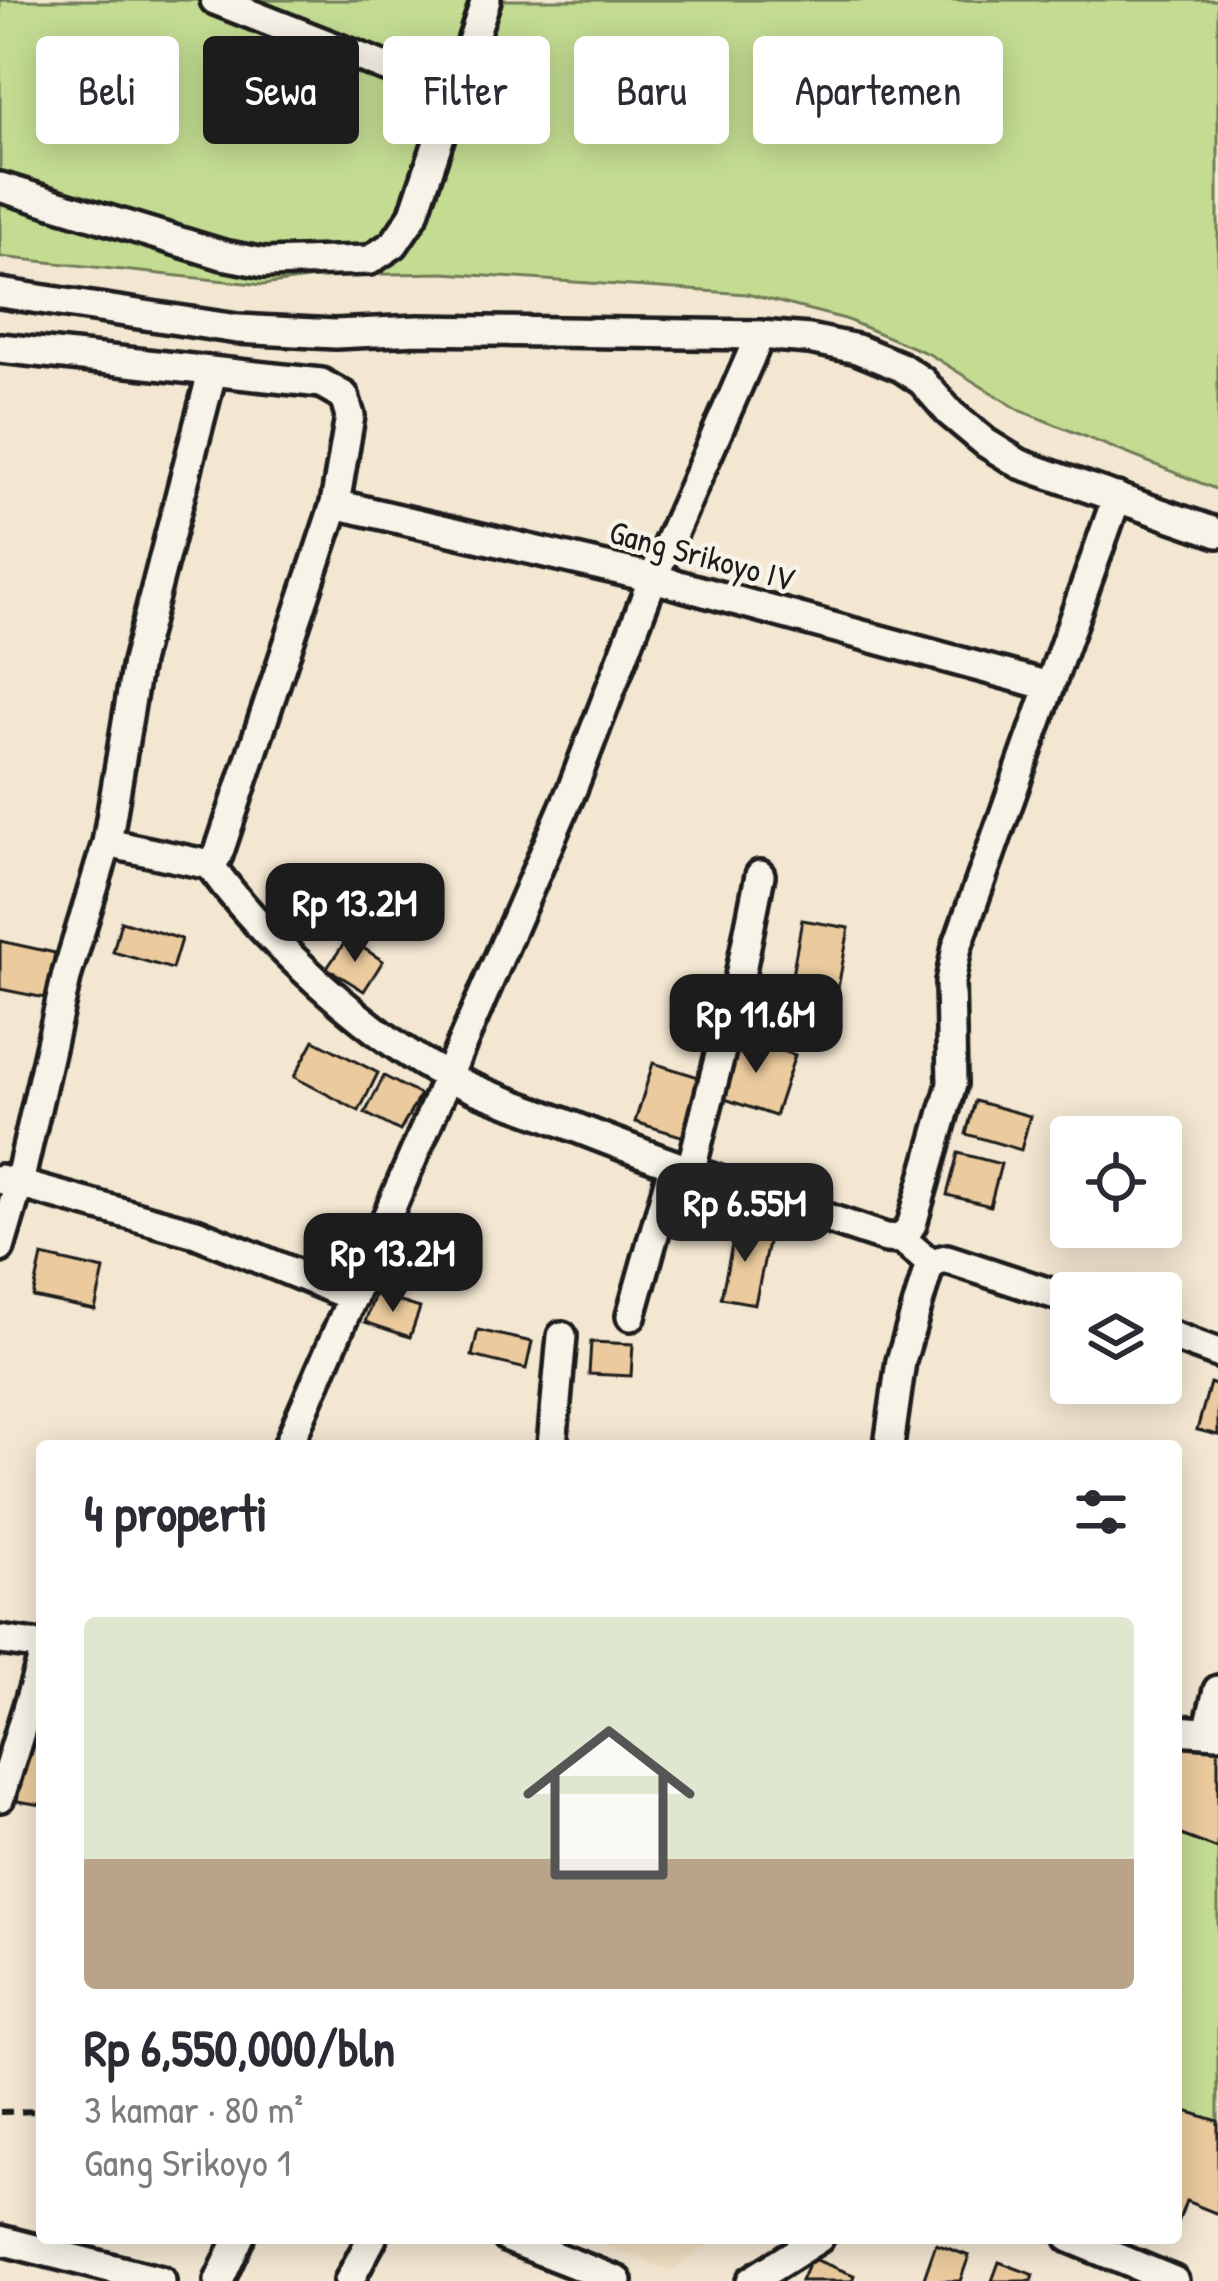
<!DOCTYPE html>
<html lang="id">
<meta charset="utf-8">
<style>
:root{--surface:#fff;--page:#f7f7f7;--text:#2b2b33;--muted:#7c7c81;--accent:#1c1c1c}
body{margin:0;font-family:"Patrick Hand",sans-serif;background:var(--page);color:var(--text);height:100vh;display:flex;flex-direction:column;font-size:45px;white-space:nowrap}
*{box-sizing:border-box;margin:0}
p{font-size:39px;color:var(--muted)}
.icon{flex:none;width:66px;height:66px;fill:none;stroke:currentColor;stroke-width:2;stroke-linecap:round;stroke-linejoin:round}
.map{position:relative;flex:1;overflow:hidden}
.drawer{position:absolute;left:36px;top:1440px;width:1146px;height:804px;display:flex;flex-direction:column;background:var(--surface);border-radius:12px;box-shadow:0 6px 30px #0003}
.drawer>*{flex:none}
.top-card{position:absolute;left:36px;top:36px;width:1146px;height:108px;display:flex;gap:24px}
.fabs{position:absolute;left:1050px;top:1116px;display:grid;gap:24px}
.fabs a{display:grid;place-items:center;width:132px;height:132px;border-radius:12px;background:var(--surface);box-shadow:0 6px 30px #0003;font-size:60px}
.price{position:absolute;translate:-50% -102px;padding:0 27px;border-radius:24px;background:var(--accent);color:#fff;font-size:39px;line-height:78px;filter:drop-shadow(0 3px 6px #0008)}
.price::after{content:'';position:absolute;left:50%;top:72px;width:36px;height:27px;margin-left:-18px;background:inherit;clip-path:polygon(0 0,100% 0,50% 100%)}
.price.current{background:#222;color:#fff}
ul{padding:0;list-style:none}
li{display:grid;align-content:center;gap:24px;height:636px;padding:0 48px}
li span{display:grid;place-items:center;height:372px;border-radius:12px;color:#555}
li>.icon{margin-inline-start:auto}
span .icon{width:216px;height:216px;fill:#fffc;stroke-width:1}
li b{font-size:51px}
h2{display:flex;justify-content:space-between;align-items:center;height:144px;padding:0 48px;font-size:51px}
.tag{padding:0 42px;border-radius:12px;background:var(--surface);box-shadow:0 6px 30px #0003;font-size:42px;line-height:108px}
.tag.current{background:var(--accent);color:#fff}
.map>svg:first-child{display:block}
</style>
<div class="map">
<svg width="1218" height="2281" viewBox="0 0 1218 2281">
<rect width="100%" height="100%" fill="#f3e7d2"/>
<filter id="ink" filterUnits="userSpaceOnUse"><feTurbulence type="fractalNoise" baseFrequency=".00833" numOctaves="2"/><feDisplacementMap in="SourceGraphic" scale="24" xChannelSelector="R" yChannelSelector="G"/><feConvolveMatrix kernelMatrix="1 2 1 2 8 2 1 2 1" color-interpolation-filters="sRGB"/></filter>
<g filter="url(#ink)">
<path fill="#f1dfc2" d="M584,2238H719L671,2270Z"/>
<g fill="#c3dc92" stroke="#707c57" stroke-width="3">
<path d="M0,0H1218V490L1021,411L929,354L845,319L747,294L444,273L338,275L263,285L0,257Z"/>
<path d="M1176,1833L1218,1849V2121L1176,2108Z"/>
</g>
<g fill="#ebcb9d" stroke="#1c1c1c" stroke-width="3">
<path d="M802,920L849,928L834,1010L787,1003Z"/>
<path d="M121,921L181,939L172,969L113,952Z"/>
<path d="M348,938L383,961L364,991L327,968Z"/>
<path d="M0,941L55,953L45,998L0,989Z"/>
<path d="M736,1035L795,1055L775,1116L716,1096Z"/>
<path d="M314,1040L378,1073L359,1111L294,1077Z"/>
<path d="M653,1063L702,1078L684,1137L635,1122Z"/>
<path d="M384,1076L420,1095L400,1131L365,1113Z"/>
<path d="M975,1101L1030,1116L1021,1150L966,1134Z"/>
<path d="M958,1153L1001,1164L990,1206L947,1195Z"/>
<path d="M736,1226L770,1233L755,1304L721,1298Z"/>
<path d="M42,1256L104,1270L95,1310L33,1297Z"/>
<path d="M375,1294L420,1308L410,1337L365,1322Z"/>
<path d="M478,1330L532,1342L526,1369L472,1356Z"/>
<path d="M591,1342L633,1344L631,1376L589,1374Z"/>
<path d="M1210,1383L1218,1386V1435L1197,1430Z"/>
<path d="M30,1718L42,1720V1805L17,1801Z"/>
<path d="M1176,1727L1218,1737V1849L1176,1833Z"/>
<path d="M1176,2108L1218,2121V2214L1186,2201L1176,2228Z"/>
<path d="M936,2244L969,2256L960,2281H923Z"/>
<path d="M811,2258L854,2275L852,2281H801Z"/>
<path d="M999,2262L1034,2275L1032,2281H992Z"/>
</g>
<g fill="none" stroke-linecap="round" stroke-linejoin="round">
<g stroke="#1c1c1c" stroke-width="36">
<g id="street">
<path d="M215,0L454,94"/>
<path d="M0,187L223,255L264,263L370,260L394,244L413,216L486,0"/>
<path d="M0,293L237,329L335,334L418,330L760,335L809,339L857,349L901,367L922,381L950,413L986,443L1020,464L1218,533"/>
<path d="M0,348L321,383L344,396L350,416L335,504L218,855L210,865"/>
<path d="M335,504L653,578L1049,686"/>
<path d="M107,843L210,865"/>
<path d="M210,865C262,938 368,1035 448,1077C483,1095 522,1106 559,1121C666,1164 776,1201 886,1238L902,1239L930,1263L947,1259L1071,1300"/>
<path d="M690,1173L740,976L760,875"/>
<path d="M0,1179L196,1233L353,1297"/>
<path d="M902,1239L912,1224L952,1084L950,982L957,947L1117,497"/>
<path d="M0,1248L19,1183L67,974L107,843L137,662L212,373"/>
<path d="M631,1316L673,1167"/>
<path d="M1161,1332L1218,1353"/>
<path d="M288,1446L573,787L653,578L760,335"/>
<path d="M552,1446L562,1336"/>
<path d="M889,1446L901,1361L930,1263"/>
<path d="M0,1640L42,1646"/>
<path d="M1176,1730L1218,1733"/>
<path d="M1208,1732L1218,1690"/>
<path d="M0,1797L42,1660"/>
<path d="M508,2238L618,2281"/>
<path d="M1070,2238L1174,2281"/>
<path d="M0,2240L161,2281"/>
<path d="M219,2281L239,2238"/>
<path d="M349,2281L372,2238"/>
<path d="M751,2281L819,2238"/>
</g>
</g>
<path stroke="#1c1c1c" stroke-width="6" stroke-dasharray="12 9" stroke-linecap="butt" d="M0,2112L42,2111"/>
<use href="#street" stroke="#f7f3e8" stroke-width="27"/>
</g>
</g>
<g text-anchor="middle" stroke-width="9" stroke-linejoin="round" paint-order="stroke">
<g font-size="33" fill="#1c1c1c" stroke="#f7f3e8">
<text transform="translate(702 555) rotate(15)" y="12">Gang Srikoyo IV</text>
</g>
</g>
</svg>
<div class="fabs">
<a><svg class="icon" aria-label="locate" viewBox="0 0 24 24"><circle cx="12" cy="12" r="6"/><path d="M12 2v4M12 18v4M2 12h4M18 12h4"/></svg></a>
<a><svg class="icon" aria-label="layers" viewBox="0 0 24 24"><path d="M12 4l9 5-9 5-9-5zM3 14l9 5 9-5"/></svg></a>
</div>
<b class="price" style="left:355px;top:965px">Rp 13.2M</b>
<b class="price" style="left:756px;top:1076px">Rp 11.6M</b>
<b class="price current" style="left:745px;top:1265px">Rp 6.55M</b>
<b class="price" style="left:393px;top:1315px">Rp 13.2M</b>
<div class="top-card">
<a class="tag">Beli</a>
<a class="tag current">Sewa</a>
<a class="tag">Filter</a>
<a class="tag">Baru</a>
<a class="tag">Apartemen</a>
</div>
<section class="drawer">
<h2>4 properti<svg class="icon" aria-label="filters" viewBox="0 0 24 24"><path d="M4 7h16M4 17h16"/><circle cx="9" cy="7" r="2"/><circle cx="15" cy="17" r="2"/></svg></h2>
<ul>
<li><span style="background:linear-gradient(#dfe7d0 65%,#b9a48a 0)"><svg class="icon" aria-label="home" viewBox="0 0 24 24"><path d="M3 11l9-7 9 7M6 9v11h12V9"/></svg></span><div><b>Rp 6,550,000/bln</b><p>3 kamar · 80 m²</p><p>Gang Srikoyo 1</p></div></li>
</ul>
</section>
</div>
